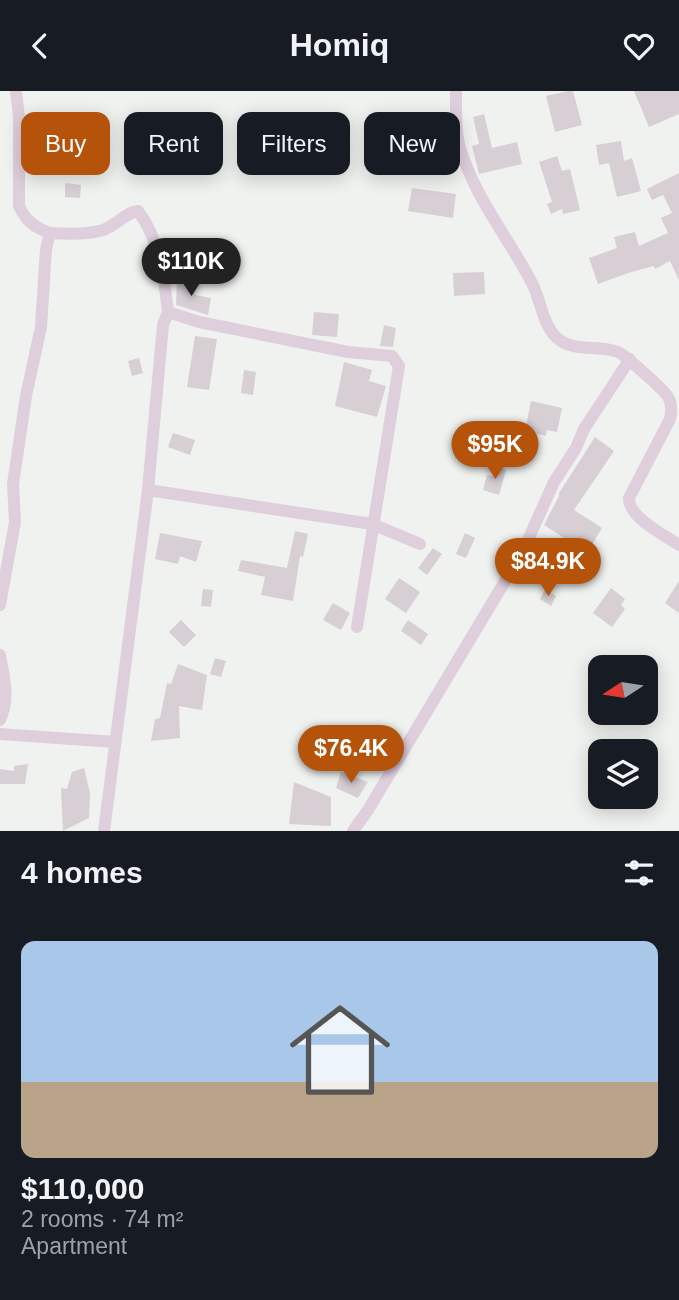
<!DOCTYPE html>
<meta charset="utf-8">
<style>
:root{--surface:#171b24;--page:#20242c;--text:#f1f3f6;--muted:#9ea1a6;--line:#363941;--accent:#b45309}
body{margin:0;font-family:Helvetica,sans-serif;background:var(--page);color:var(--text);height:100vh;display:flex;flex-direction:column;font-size:26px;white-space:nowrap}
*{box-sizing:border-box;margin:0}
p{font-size:23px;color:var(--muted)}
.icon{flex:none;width:38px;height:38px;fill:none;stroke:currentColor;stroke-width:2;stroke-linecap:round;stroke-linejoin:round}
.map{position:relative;height:740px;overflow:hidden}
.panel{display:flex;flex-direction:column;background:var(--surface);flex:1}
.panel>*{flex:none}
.banner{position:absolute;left:21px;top:21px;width:637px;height:63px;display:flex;gap:14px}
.needle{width:46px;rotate:258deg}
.tools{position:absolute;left:588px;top:564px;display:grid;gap:14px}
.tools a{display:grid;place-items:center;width:70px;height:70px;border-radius:14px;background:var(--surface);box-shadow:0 4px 18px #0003;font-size:35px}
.price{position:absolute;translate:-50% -60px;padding:0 16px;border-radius:24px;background:var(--accent);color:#fff;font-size:23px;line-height:46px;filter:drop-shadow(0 2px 4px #0008)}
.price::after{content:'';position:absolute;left:50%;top:42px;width:21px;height:16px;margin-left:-10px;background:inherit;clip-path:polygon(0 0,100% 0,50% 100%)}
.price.selected{background:#222;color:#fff}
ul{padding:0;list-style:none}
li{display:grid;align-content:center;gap:14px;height:371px;padding:0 21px}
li+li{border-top:2px solid var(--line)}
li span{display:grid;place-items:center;height:217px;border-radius:14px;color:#555}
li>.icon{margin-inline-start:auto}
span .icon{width:126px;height:126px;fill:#fffc;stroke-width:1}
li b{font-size:30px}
h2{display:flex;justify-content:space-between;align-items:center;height:84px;padding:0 21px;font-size:30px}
.chip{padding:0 24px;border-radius:14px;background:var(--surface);box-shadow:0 4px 18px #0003;font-size:24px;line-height:63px}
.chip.selected{background:var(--accent);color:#fff}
header{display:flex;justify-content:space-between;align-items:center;height:91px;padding:0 21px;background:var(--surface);font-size:32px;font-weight:800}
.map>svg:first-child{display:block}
</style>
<header><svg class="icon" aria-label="back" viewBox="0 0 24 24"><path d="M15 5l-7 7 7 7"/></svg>Homiq<svg class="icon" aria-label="heart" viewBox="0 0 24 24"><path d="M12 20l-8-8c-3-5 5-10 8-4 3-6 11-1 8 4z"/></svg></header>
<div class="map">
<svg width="679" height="740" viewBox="0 0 679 740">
<rect width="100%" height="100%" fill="#f0f2f0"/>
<g fill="#d7cfd4">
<path d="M568,0H573L582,34L555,41L546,5Z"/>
<path d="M634,0H679V23L649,36Z"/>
<path d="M484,23L492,57L517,51L522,73L479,83L472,55L479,53L473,26Z"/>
<path d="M444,32L447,53L400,60L397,38Z"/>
<path d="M621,50L624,70L632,67L641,100L617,106L609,72L599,74L596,54Z"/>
<path d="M557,65L562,80L570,78L580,119L563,123L562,118L551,123L547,113L552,111L539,71Z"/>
<path d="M679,82V189L670,170L655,178L654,175L628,182L598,193L589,167L617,157L614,146L635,141L639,155L668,142L661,127L672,122L663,104L652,109L647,98Z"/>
<path d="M65,92L81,94L80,107L65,106Z"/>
<path d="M412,97L456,103L453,127L408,120Z"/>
<path d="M484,181L485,203L454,205L453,182Z"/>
<path d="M177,189L196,191L195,204L211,207L208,224L176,214Z"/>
<path d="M314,221L339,223L337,246L312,244Z"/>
<path d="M384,234L396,237L393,256L380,255Z"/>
<path d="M195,245L217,248L209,299L187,296Z"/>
<path d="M139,267L143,282L132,285L128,270Z"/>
<path d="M344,271L372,279L369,290L386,295L377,326L335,315Z"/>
<path d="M244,279L256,281L253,304L241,302Z"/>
<path d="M531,310L562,317L557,341L547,339L546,345L525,340Z"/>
<path d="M173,342L195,349L190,364L168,356Z"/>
<path d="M595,346L614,360L574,419L602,437L587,462L544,434L559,405V402Z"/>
<path d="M497,375L506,379L499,404L483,399L487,384L492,385Z"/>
<path d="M295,440L308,443L303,466L300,465L293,510L261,504L265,486L238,480L241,469L287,477Z"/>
<path d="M160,442L202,450L196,471L180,465L178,473L155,468Z"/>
<path d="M465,442L475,447L466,467L456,463Z"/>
<path d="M433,457L442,463L427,484L418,477Z"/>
<path d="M399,487L420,501L406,522L385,508Z"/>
<path d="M679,490V522L665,512Z"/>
<path d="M611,497L625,508L621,514L625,518L612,536L593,522Z"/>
<path d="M203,498L213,499L211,516L201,515Z"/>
<path d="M545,499L556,505L551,515L540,508Z"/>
<path d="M333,512L350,522L341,539L323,529Z"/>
<path d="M181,529L196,544L184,556L169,541Z"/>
<path d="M408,529L428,543L421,554L401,540Z"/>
<path d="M215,567L226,570L221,586L210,583Z"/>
<path d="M178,573L207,584L202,619L179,615L180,647L151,650L155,628L160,627L167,592L171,593Z"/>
<path d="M28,673L25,693H0V678L14,680V675Z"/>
<path d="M84,677L90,702L89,727L63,740L61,697L67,698L72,681Z"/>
<path d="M341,681L368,691L358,707L336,697Z"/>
<path d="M294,691L331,706V735L289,733Z"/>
</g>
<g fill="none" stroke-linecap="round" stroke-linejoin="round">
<g stroke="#dfcedc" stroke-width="12">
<path d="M456,0C456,17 455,36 459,53C473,105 509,147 533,194C541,211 543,234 557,247C574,262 599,253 618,261C624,263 661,297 666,303C672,310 672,319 670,328L629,407C628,426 664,444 679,454"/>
<path d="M50,142C66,143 87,144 103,139C116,135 124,122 138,120C160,149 164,186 168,221"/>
<path d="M148,399L372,433L420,453"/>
<path d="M0,514L15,431L13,393L26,305L41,236L46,158L50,142C34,136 26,130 19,115V26L16,0"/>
<path d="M0,564C4,586 10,608 0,629"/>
<path d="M0,643L115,651"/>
<path d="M104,740L148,399L163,234L168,221L199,231L348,261L392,265L399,275L357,536"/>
<path d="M353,740L368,719L523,460L554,391L576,357L584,338L630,268"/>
</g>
</g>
</svg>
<div class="tools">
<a><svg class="needle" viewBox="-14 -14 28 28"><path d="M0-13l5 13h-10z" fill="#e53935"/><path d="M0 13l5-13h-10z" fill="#9ea1a6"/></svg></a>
<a><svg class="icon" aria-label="layers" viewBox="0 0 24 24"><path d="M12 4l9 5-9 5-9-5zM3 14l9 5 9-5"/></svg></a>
</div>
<b class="price selected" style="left:191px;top:207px">$110K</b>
<b class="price" style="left:495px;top:390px">$95K</b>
<b class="price" style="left:548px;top:507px">$84.9K</b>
<b class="price" style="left:351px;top:694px">$76.4K</b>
<div class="banner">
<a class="chip selected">Buy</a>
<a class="chip">Rent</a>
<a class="chip">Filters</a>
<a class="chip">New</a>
</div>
</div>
<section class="panel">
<h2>4 homes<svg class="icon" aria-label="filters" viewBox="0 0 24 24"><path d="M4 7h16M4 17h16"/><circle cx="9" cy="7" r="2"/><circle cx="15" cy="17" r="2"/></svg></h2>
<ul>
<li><span style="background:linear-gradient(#a9c7e8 65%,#b9a48a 0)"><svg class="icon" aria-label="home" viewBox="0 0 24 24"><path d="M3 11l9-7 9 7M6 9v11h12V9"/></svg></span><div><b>$110,000</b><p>2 rooms · 74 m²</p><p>Apartment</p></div></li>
</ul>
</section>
